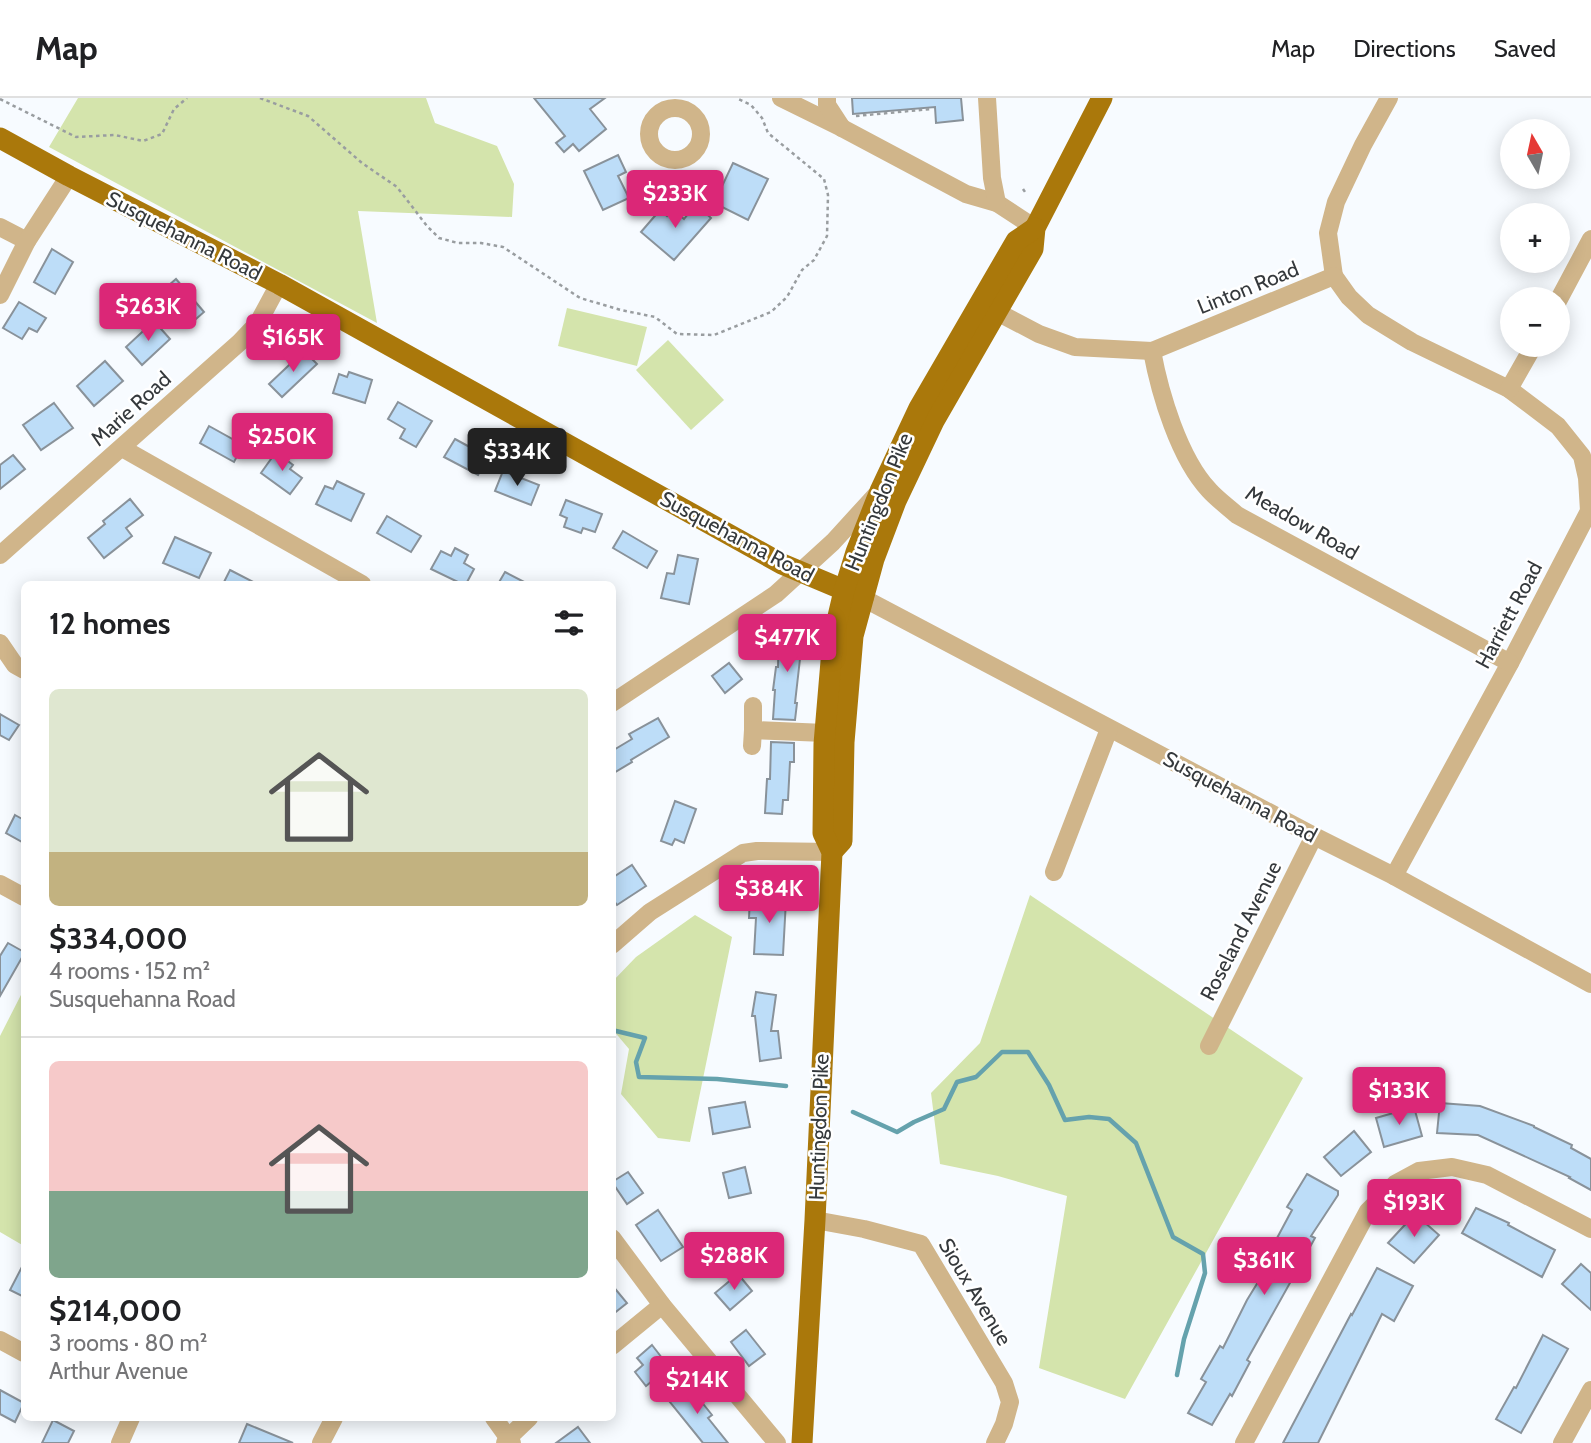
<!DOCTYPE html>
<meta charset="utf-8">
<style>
:root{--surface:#fff;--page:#f6f6f6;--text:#202124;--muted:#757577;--line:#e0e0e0;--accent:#db2777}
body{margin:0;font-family:Cabin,sans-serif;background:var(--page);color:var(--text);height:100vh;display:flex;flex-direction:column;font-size:26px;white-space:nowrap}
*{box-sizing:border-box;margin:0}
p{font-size:23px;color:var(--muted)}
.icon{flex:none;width:38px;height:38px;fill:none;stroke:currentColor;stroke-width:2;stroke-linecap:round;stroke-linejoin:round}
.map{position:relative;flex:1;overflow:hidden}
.sheet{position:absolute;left:21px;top:483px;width:595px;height:840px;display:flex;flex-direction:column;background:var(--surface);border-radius:10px;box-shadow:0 4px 18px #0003}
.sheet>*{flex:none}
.needle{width:46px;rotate:351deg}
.buttons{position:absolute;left:1500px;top:21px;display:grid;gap:14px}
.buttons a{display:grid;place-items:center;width:70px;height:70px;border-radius:50%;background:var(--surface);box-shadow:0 4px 18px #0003;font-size:35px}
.price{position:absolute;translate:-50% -60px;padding:0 16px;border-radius:7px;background:var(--accent);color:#fff;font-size:23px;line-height:46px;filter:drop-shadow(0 2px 4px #0008)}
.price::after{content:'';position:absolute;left:50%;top:42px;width:21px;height:16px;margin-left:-10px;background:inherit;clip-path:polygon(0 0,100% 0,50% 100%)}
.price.on{background:#222;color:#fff}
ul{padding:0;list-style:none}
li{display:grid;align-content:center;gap:14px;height:371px;padding:0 28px}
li+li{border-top:2px solid var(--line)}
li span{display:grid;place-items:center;height:217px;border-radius:10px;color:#555}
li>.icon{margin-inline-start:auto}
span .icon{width:126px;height:126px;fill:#fffc;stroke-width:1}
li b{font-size:30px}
h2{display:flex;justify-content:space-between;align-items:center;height:84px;padding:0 28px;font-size:30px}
header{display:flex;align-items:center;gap:42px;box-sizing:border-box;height:98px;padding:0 35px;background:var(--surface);border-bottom:2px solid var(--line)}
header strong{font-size:33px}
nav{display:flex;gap:38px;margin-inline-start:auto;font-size:24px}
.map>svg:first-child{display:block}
</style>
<header>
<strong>Map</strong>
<nav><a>Map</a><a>Directions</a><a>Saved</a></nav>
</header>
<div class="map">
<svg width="1591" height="1345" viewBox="0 0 1591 1345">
<rect width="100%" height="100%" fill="#f7fbff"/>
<g fill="#d4e4ac">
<path d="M78,0H426L435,25L497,48L514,86L512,119L358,113L377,225L49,49Z"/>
<path d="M567,210L647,229L637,268L558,248Z"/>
<path d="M668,242L724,302L691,332L636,272Z"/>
<path d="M1030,797L1303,980L1125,1301L1039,1270L1067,1098L998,1078L940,1066L931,995L980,945Z"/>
<path d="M695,817L732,839L690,1044L658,1040L621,996L629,951L613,932L612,884L636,859Z"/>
<path d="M24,891V1078L23,1089L24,1091V1148L0,1134V938Z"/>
</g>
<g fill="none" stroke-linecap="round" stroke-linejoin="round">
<g stroke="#65a2ad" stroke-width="4.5">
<path d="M612,932L645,940L636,964L639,979L717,981L786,988"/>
<path d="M853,1014L897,1034L914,1024L944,1011L957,984L976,979L1002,954H1028L1049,987L1065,1022L1089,1019L1109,1021L1136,1045L1173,1139L1203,1156L1205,1175L1184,1241L1177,1277"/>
</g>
</g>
<g fill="#bdddf8" stroke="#89929a" stroke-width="2">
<path d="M534,0H605L590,11L606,31L579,53L573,46L564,54L556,45L565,38Z"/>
<path d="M852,0H961L963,22L936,25L935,9L853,16Z"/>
<path d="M618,57L626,74L618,78L629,100L603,112L584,73Z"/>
<path d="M733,65L768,81L748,122L714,105Z"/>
<path d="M696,106L711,120L674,162L641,134L660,112L667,118L673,111L684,121Z"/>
<path d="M52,151L73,164L55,196L34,184Z"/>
<path d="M176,181L204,214L189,227L161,194Z"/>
<path d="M19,204L46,220L37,234L29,230L22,241L3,230Z"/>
<path d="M154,223L170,241L142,267L126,249Z"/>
<path d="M304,253L317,266L282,299L269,286Z"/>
<path d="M105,263L123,283L94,308L77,288Z"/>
<path d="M349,274L372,282L365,305L333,295L339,276L347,279Z"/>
<path d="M398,304L432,323L416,349L400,340L405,331L388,321Z"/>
<path d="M54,305L73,330L41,352L23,327Z"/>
<path d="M209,328L243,347L234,364L200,345Z"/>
<path d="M455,341L488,359L478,377L444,359Z"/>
<path d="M276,354L293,367L290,371L302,380L290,396L261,375Z"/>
<path d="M13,357L25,371L0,391V367Z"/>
<path d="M503,373L539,387L531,407L495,393Z"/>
<path d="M337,383L364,396L351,423L316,406L325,388L333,391Z"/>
<path d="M130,401L143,417L126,430L132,438L104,460L88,440L105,426L103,423Z"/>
<path d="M566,402L602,416L595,434L583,430L581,435L564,429L567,420L560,417Z"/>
<path d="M387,418L421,438L411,454L377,435Z"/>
<path d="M623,433L657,453L647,470L613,450Z"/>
<path d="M175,439L211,455L199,480L163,465Z"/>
<path d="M455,450L468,457L464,465L474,471L466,486H462L431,471L441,453L451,458Z"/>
<path d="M678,457L698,461L689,506L661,500L667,475L674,476Z"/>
<path d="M230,472L257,486H223Z"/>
<path d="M505,474L528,486H498Z"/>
<path d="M779,530L802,531L801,552L795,605H797L795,622L773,621L775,592H773L776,569H778Z"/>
<path d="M729,565L742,581L725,595L712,578Z"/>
<path d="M0,616L19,627L9,642L0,637Z"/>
<path d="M658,620L669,639L631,662L632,664L612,676V653L632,641L629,636Z"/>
<path d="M771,644L794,645V664H790L788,702H783L782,716L765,715L767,681H770Z"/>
<path d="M675,703L696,711L684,745L675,741L672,747L661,743Z"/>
<path d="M15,717L24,722V745L6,735Z"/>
<path d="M632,767L646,788L617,807L612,800V780Z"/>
<path d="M750,799L786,802L783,857L754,856L756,820H749Z"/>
<path d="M8,845L24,854V856L0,898V858Z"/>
<path d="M756,894L776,897L771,933H778L781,960L760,963L755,918H752Z"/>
<path d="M745,1004L750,1029L713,1036L709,1010Z"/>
<path d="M1440,1005L1480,1008L1534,1028V1029L1572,1047L1571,1050L1591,1061V1092L1569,1080L1570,1079L1478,1037L1437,1035Z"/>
<path d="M1414,1009L1422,1038L1384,1049L1376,1020Z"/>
<path d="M1354,1033L1371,1054L1341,1078L1324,1059Z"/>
<path d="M745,1069L751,1095L729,1100L723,1075Z"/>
<path d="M628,1074L643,1095L627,1106L612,1084Z"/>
<path d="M1307,1076L1338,1093V1097L1311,1138L1315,1140L1247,1262L1250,1264L1232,1298L1230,1296L1212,1327L1188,1315L1206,1284L1201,1281L1220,1248L1223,1250L1247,1202L1274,1158L1269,1155L1292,1112L1287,1109Z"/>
<path d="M1476,1110L1509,1125L1508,1127L1555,1152L1542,1179L1462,1135Z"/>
<path d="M658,1112L683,1149L661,1163L636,1127Z"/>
<path d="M1415,1116L1439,1137L1414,1165L1388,1145Z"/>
<path d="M24,1165V1199L10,1192Z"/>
<path d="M1581,1166L1591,1175V1212L1562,1186Z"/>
<path d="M1377,1170L1413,1188L1394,1223L1382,1216L1318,1345H1283L1351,1216L1352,1217Z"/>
<path d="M738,1176L752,1193L730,1212L715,1195Z"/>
<path d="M612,1187L627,1205L612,1217Z"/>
<path d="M746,1232L765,1256L749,1268L731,1244Z"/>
<path d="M1543,1237L1568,1251L1521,1335L1496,1321L1514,1289L1516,1290Z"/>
<path d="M652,1247L669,1269L646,1288L635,1274L643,1267L637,1260Z"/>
<path d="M688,1287L712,1317L708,1320L728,1345H703L669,1303Z"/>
<path d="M0,1292L24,1305L15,1324L0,1316Z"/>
<path d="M53,1322L74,1333L68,1345H42Z"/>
<path d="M247,1326L293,1345H239Z"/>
<path d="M578,1329L590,1345H556Z"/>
</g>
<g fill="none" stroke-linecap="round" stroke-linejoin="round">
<g stroke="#999da0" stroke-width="2.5" stroke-dasharray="3.5 3.5" stroke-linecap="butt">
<path d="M260,0L308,18L362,65L397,89L427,128L439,140L458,145H481L503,149L580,200L621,212L655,219L677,236L714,237L771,214L787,199L802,172L814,162L827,138L828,97L824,81L768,35L762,20L751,7L736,0"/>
<path d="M0,1L76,39L115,37L143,43L162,36L174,11L187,0"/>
<path d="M856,18L931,11"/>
<path d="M1023,91L1025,94"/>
</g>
<g stroke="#d0b58a" stroke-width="18">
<path d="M781,0L842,30L966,96L997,105L1035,130"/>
<path d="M827,0V7L842,30"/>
<path d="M987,0L992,80L997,105"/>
<circle cx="675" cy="36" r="26"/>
<path d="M0,129L27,143"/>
<path d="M1334,178L1328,135L1336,104L1363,47L1389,0"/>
<path d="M0,197L27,143L69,78"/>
<path d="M1558,203L1591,141"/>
<path d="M989,206L997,214L1039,236L1075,249L1152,253L1334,178L1349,199L1368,217L1412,244L1509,291L1558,328L1582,358L1587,380L1589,413L1510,565L1394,778"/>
<path d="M1152,253C1160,296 1179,360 1209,392C1217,401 1228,409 1237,417L1510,565"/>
<path d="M1509,291L1534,247"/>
<path d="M122,350L362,486"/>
<path d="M0,457L240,244L258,225L279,186"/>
<path d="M863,500L1314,738L1394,778L1591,886"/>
<path d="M0,545L15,567L24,572"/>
<path d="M612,605L776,496L833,444L875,398"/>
<path d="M753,608V632"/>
<path d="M752,648L753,632L825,635"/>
<path d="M1054,774L1109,631"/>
<path d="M0,786L24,799"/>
<path d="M612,847L650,814L743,755L757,753L832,754"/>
<path d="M1209,948L1314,738"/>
<path d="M815,1122L864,1131L921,1146L1004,1285L1010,1304L1004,1326L995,1345"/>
<path d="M612,1140L662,1207L777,1345"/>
<path d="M0,1242L24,1255"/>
<path d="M612,1248L662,1207"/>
<path d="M494,1320L512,1345"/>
<path d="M120,1345L131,1320"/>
<path d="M321,1345L334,1320"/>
<path d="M505,1345L508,1340L529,1320"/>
<path d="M1244,1345L1368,1113L1395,1086L1419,1073L1452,1069L1487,1077L1591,1131"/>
<path d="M1562,1345L1591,1292"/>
</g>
<g stroke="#aa780b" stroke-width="21">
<path d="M0,40L69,78L279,186L782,466L863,500"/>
<path d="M832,754L842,743L844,644L853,538L874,461L896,403L934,323L1033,151L1035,130L1102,0"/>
<path d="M802,1345L815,1122L832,754L823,735L824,646L833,540L844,493L856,454L880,393L919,310L1016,143L1035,130"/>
</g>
</g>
<g text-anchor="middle" stroke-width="5" stroke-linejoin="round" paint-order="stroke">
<g font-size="21" fill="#35393c" stroke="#fff">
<text transform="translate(184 138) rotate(27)" y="7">Susquehanna Road</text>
<text transform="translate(1248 190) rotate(-22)" y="7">Linton Road</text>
<text transform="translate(131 311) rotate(-42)" y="7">Marie Road</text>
<text transform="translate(879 404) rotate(-68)" y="7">Huntingdon Pike</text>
<text transform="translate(1302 425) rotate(30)" y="7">Meadow Road</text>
<text transform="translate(737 439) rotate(28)" y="7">Susquehanna Road</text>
<text transform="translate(1509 517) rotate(-62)" y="7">Harriett Road</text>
<text transform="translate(1240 699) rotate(28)" y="7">Susquehanna Road</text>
<text transform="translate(1241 833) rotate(-63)" y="7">Roseland Avenue</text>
<text transform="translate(819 1029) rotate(-88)" y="7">Huntingdon Pike</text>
<text transform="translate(975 1194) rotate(59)" y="7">Sioux Avenue</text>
</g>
</g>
</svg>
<div class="buttons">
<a><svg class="needle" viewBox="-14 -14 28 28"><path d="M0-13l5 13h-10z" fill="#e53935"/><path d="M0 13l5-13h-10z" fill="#757577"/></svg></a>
<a>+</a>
<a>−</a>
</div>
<b class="price" style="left:675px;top:132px">$233K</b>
<b class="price" style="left:148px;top:245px">$263K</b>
<b class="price" style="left:293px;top:276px">$165K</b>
<b class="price" style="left:282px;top:375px">$250K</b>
<b class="price on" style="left:517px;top:390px">$334K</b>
<b class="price" style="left:787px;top:576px">$477K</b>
<b class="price" style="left:769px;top:827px">$384K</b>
<b class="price" style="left:1399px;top:1029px">$133K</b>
<b class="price" style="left:1414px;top:1141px">$193K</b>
<b class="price" style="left:734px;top:1194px">$288K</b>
<b class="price" style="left:1264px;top:1199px">$361K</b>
<b class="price" style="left:697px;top:1318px">$214K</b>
<section class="sheet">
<h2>12 homes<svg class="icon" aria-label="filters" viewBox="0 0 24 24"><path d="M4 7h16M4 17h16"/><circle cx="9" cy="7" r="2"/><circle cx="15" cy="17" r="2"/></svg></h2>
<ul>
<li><span style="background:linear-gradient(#dfe7d0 75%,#c2b280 0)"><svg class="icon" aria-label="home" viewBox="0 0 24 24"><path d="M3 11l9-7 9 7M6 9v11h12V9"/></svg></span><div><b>$334,000</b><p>4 rooms · 152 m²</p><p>Susquehanna Road</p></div></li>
<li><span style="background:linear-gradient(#f6c9c9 60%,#7fa58c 0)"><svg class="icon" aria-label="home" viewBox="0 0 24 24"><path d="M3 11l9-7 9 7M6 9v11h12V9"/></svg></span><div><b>$214,000</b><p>3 rooms · 80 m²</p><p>Arthur Avenue</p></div></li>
</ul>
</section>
</div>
